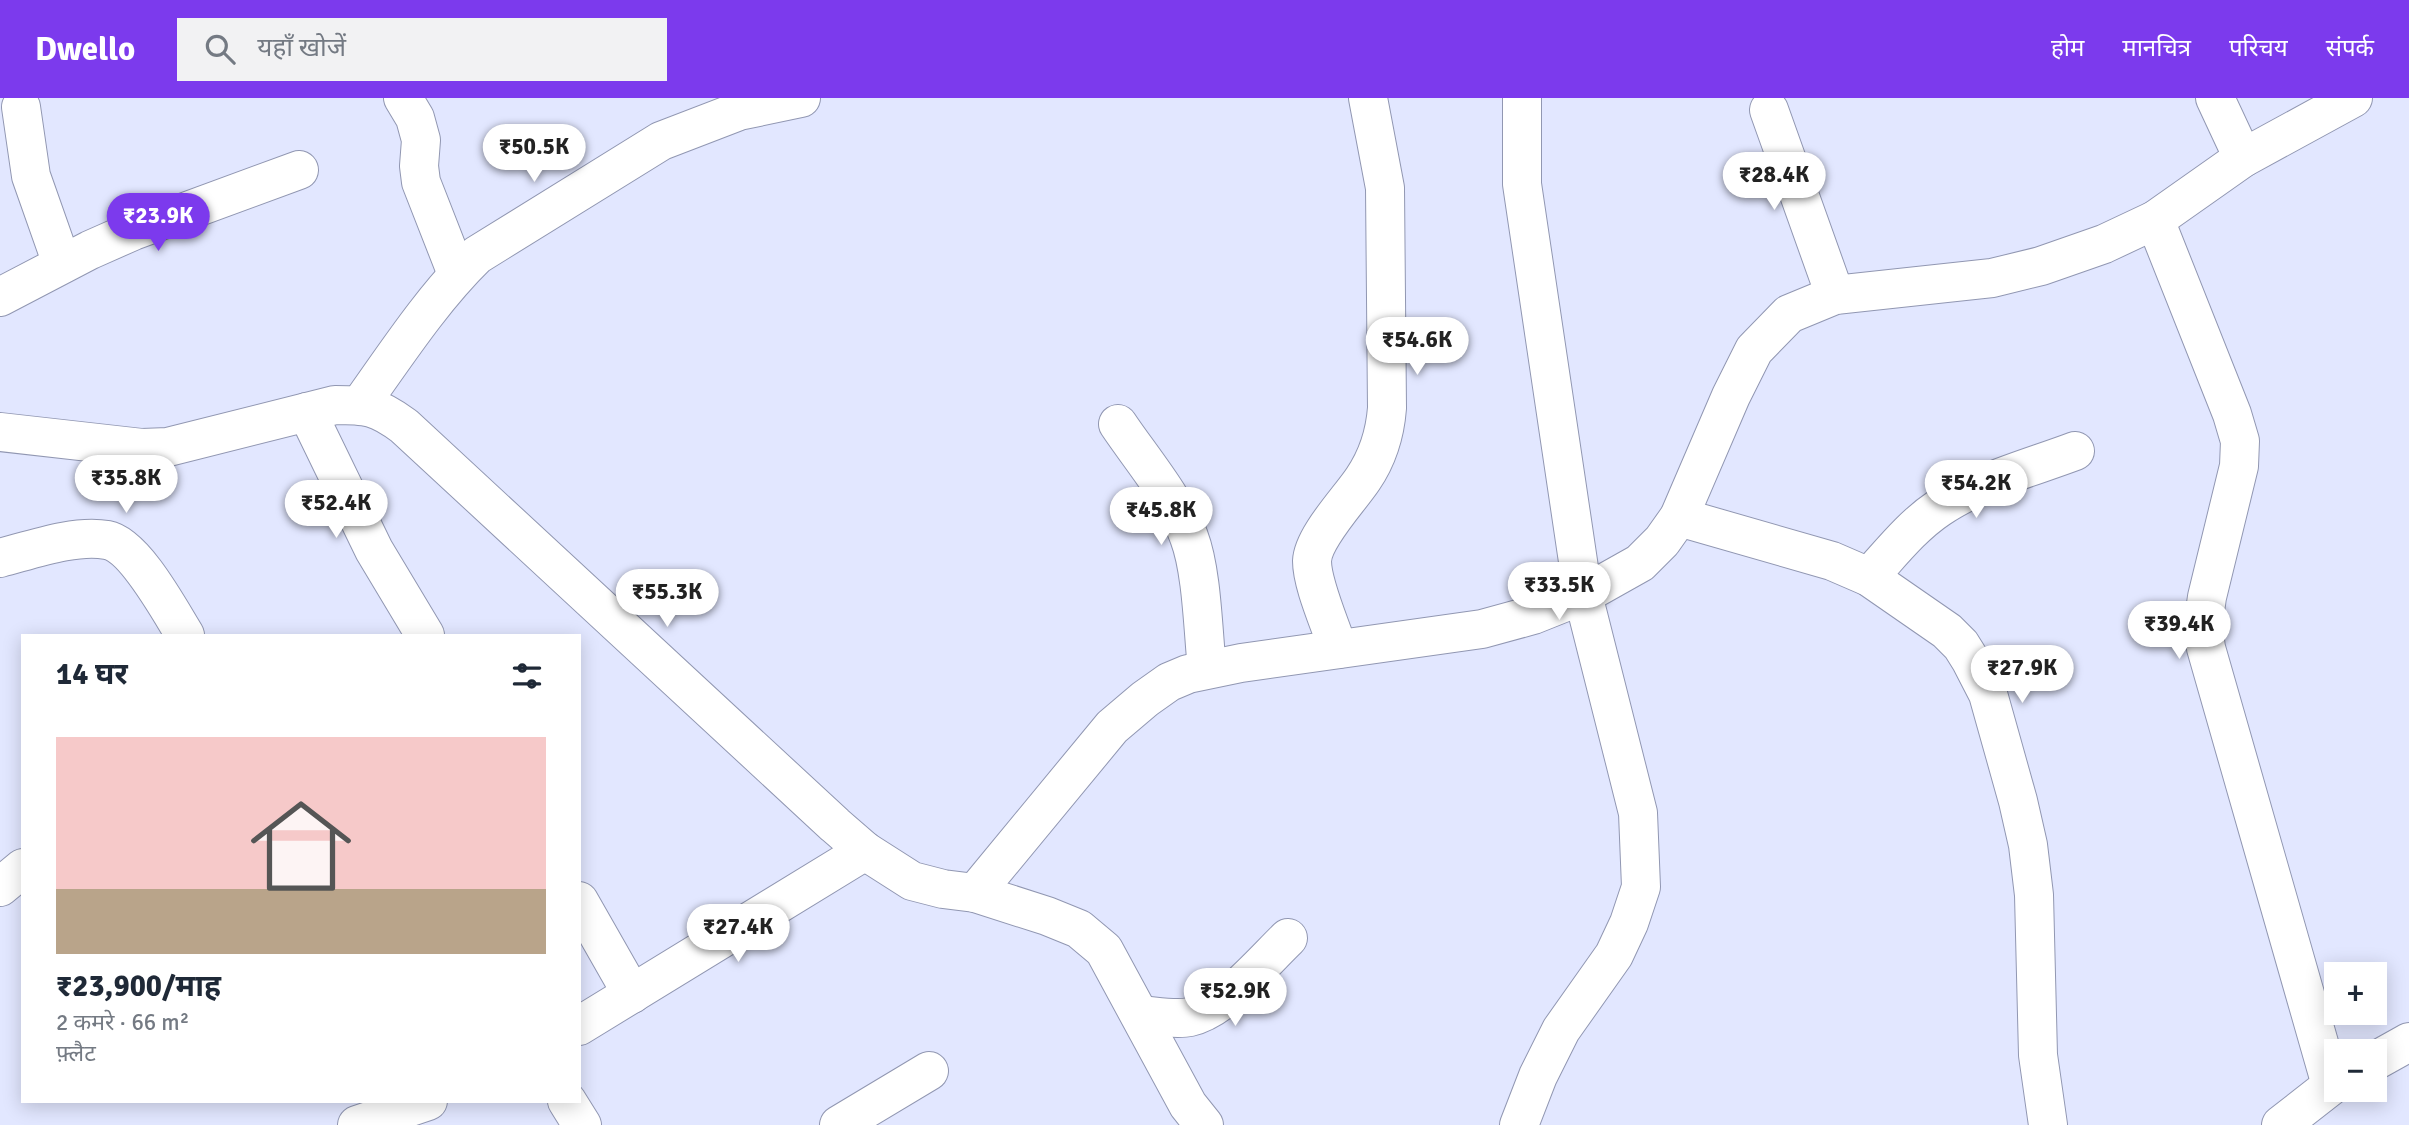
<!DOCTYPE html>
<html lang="hi">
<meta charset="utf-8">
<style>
:root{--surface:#fff;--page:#f2f2f3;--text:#1f2937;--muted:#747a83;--line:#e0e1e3;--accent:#7c3aed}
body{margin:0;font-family:Signika,"Noto Sans Devanagari",sans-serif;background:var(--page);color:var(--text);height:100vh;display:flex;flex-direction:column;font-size:26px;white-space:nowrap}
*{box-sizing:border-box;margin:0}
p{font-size:23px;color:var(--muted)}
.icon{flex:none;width:38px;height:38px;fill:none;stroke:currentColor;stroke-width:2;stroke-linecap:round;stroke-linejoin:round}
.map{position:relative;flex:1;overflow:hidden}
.side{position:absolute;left:21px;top:536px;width:560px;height:469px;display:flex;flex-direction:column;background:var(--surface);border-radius:0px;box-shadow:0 4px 18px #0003}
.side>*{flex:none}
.controls{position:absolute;left:2324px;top:864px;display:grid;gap:14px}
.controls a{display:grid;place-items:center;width:63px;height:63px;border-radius:0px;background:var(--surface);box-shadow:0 4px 18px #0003;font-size:35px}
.price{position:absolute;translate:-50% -60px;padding:0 16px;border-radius:24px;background:#fff;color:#222;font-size:23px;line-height:46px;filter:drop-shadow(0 2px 4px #0008)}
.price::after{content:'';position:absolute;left:50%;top:42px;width:21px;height:16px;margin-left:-10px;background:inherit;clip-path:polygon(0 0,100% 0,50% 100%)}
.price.on{background:var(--accent);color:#fff}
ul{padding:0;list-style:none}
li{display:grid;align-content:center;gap:14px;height:371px;padding:0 35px}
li+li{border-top:2px solid var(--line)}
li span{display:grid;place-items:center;height:217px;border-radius:0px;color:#555}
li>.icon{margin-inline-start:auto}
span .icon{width:126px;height:126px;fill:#fffc;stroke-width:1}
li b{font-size:30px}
h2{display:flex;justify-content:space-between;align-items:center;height:84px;padding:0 35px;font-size:30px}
header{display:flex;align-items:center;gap:42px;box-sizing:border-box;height:98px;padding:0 35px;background:var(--accent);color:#fff}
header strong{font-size:33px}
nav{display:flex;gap:38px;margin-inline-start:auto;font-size:24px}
.search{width:490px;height:63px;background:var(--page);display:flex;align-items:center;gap:18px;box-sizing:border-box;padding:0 24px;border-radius:0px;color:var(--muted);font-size:26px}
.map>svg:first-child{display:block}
</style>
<header>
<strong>Dwello</strong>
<div class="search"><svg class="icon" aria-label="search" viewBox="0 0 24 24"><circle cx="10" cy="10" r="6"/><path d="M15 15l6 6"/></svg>यहाँ खोजें</div>
<nav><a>होम</a><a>मानचित्र</a><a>परिचय</a><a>संपर्क</a></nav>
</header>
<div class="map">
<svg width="2409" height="1027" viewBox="0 0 2409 1027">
<rect width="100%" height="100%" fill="#e2e7ff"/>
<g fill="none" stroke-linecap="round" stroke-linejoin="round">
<g stroke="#9197b2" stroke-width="40">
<g id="minor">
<path d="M403,0L415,20L421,42L419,68L421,84L457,176"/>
<path d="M2215,0L2243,60"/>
<path d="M21,9L31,78L62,166"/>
<path d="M1769,12L1835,197"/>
<path d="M2155,122L2232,316L2240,343L2239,368L2207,499L2203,527L2206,550L2331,987"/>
<path d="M0,199L90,152L133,133L299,72"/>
<path d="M360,307C397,255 432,201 477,157L661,43L739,13L801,0"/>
<path d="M307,314L374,452L425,537"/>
<path d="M1118,326C1140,359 1176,401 1189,439C1202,473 1203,533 1207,571"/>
<path d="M0,334L142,350L168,349L335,307C367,307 377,308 404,328L835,727L865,753L912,783L943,791L975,795L1047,818L1079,831L1104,852L1188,1007L1204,1027"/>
<path d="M1679,419L1832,463L1869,479L1947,533L1961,547L1971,563L1988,596L2018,703L2028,747L2034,797L2038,957L2048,1027"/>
<path d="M0,460C31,452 75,436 107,442C135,447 170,513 185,537"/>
<path d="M1869,479C1891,455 1912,428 1939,410C1979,383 2030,370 2075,353"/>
<path d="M1338,551C1331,528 1312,487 1312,463C1313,439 1349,402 1363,381C1378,359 1385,336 1387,310L1385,90L1368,0"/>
<path d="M0,789L23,770"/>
<path d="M975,795L1112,629L1145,601L1169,584L1188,576L1241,565L1482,531L1533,517L1583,497L1640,465L1662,443L1679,419L1731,298L1754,252L1789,216L1835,197L1992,180L2041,168L2104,146L2155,122L2243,60L2353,0"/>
<path d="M579,803L632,896"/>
<path d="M1140,917C1155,918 1175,922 1190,919C1223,912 1263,864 1288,840"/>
<path d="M579,928L865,753"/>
<path d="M567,1003L582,1027"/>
<path d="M357,1027L428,1003"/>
<path d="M839,1027L929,973"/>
<path d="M1519,1027L1538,978L1561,932L1614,857L1629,825L1641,789L1638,715L1583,497L1522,86V0"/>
</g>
</g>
<g stroke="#9197b2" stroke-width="40">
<g id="tertiary">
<path d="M2375,963L2409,944"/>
<path d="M2281,1027L2336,984"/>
</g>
</g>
<use href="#minor" stroke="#fff" stroke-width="38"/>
<use href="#tertiary" stroke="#fff" stroke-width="38"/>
</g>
</svg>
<div class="controls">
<a>+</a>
<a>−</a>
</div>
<b class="price" style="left:534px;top:86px">₹50.5K</b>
<b class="price" style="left:1774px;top:114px">₹28.4K</b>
<b class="price on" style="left:158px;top:155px">₹23.9K</b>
<b class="price" style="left:1417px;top:279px">₹54.6K</b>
<b class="price" style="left:126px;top:417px">₹35.8K</b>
<b class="price" style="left:1976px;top:422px">₹54.2K</b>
<b class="price" style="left:336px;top:442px">₹52.4K</b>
<b class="price" style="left:1161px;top:449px">₹45.8K</b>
<b class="price" style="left:1559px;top:524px">₹33.5K</b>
<b class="price" style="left:667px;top:531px">₹55.3K</b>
<b class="price" style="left:2179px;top:563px">₹39.4K</b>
<b class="price" style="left:2022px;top:607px">₹27.9K</b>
<b class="price" style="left:738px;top:866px">₹27.4K</b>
<b class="price" style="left:1235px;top:930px">₹52.9K</b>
<section class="side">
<h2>14 घर<svg class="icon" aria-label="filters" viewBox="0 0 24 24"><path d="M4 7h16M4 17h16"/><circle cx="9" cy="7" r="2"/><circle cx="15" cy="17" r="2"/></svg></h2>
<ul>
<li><span style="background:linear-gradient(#f6c9c9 70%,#b9a48a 0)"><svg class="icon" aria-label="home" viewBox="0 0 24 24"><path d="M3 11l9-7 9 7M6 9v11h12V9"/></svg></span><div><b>₹23,900/माह</b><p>2 कमरे · 66 m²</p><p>फ़्लैट</p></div></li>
</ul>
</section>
</div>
